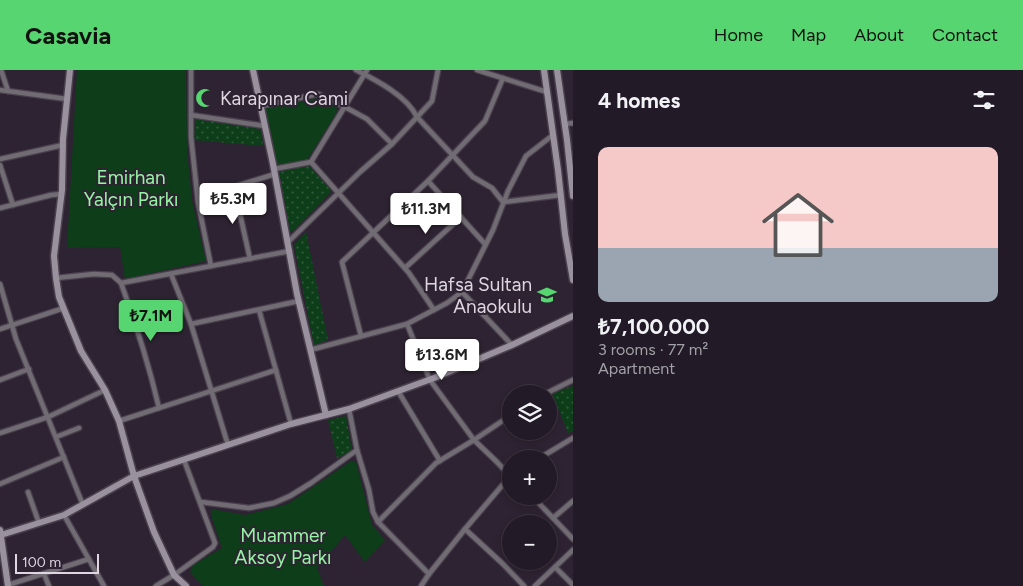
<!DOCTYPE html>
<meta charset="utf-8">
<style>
:root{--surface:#221a26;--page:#2e2732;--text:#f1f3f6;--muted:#a2a1a7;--line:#3f3843;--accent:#57d570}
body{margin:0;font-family:Figtree,sans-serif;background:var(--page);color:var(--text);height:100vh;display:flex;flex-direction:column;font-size:19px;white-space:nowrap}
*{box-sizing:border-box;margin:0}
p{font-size:16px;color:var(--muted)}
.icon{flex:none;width:28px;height:28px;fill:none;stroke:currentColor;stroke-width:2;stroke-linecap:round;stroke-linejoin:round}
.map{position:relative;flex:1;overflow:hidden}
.side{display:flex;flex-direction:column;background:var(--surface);width:450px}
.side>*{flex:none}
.controls{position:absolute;left:502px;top:315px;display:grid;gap:10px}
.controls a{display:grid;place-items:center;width:55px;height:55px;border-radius:50%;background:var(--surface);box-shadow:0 2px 8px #0003,0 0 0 1px var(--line);font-size:25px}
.scale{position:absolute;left:15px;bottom:12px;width:84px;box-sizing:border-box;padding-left:5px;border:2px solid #ded7e2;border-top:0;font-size:14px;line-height:18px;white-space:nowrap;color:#ded7e2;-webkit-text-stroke:4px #2e2332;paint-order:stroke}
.price{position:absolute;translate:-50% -42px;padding:0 11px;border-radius:5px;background:#fff;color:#222;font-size:16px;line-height:32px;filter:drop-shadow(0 1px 2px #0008)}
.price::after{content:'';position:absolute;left:50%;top:30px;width:15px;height:11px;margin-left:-8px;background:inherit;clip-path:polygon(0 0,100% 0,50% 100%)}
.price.on{background:var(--accent);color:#111}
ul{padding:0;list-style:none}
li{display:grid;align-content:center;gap:10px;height:265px;padding:0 25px}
li span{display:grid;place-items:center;height:155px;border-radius:10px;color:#555}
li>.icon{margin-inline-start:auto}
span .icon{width:90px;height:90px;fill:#fffc;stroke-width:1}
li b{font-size:21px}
h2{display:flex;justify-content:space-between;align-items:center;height:60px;padding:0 25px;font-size:21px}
header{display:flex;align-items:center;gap:30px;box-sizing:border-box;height:70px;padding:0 25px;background:var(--accent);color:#111}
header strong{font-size:24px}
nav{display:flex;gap:28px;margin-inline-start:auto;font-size:18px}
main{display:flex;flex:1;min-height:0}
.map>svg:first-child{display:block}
</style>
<header>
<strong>Casavia</strong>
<nav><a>Home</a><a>Map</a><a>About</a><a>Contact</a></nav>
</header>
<main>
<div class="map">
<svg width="573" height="516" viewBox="0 0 573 516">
<defs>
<pattern id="grass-dots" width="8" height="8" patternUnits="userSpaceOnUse" patternTransform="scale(1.25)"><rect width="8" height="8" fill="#0d3e19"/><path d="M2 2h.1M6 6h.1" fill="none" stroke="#30593a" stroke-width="1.8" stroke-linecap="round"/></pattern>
</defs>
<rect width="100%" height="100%" fill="#2e2332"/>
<g fill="url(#grass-dots)">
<path d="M195,49L260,59L262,66L263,76L194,70Z"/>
<path d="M309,96L330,119L331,122L293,161H290L279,101Z"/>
<path d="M306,162L328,270L314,275L294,175Z"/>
<path d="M573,316V361L568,363L552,323Z"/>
<path d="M346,346L352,381L337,388L328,350Z"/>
</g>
<g fill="#0d3e19">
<path d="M77,0H186L187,80L192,131L206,191L125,209L120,177L67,178Z"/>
<path d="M316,28L335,35L337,39L336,44L307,90L276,96L265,38Z"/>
<path d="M351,391L356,392L372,455L385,470L365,492L345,465L317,498L324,516H203L190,502L193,495L222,478L212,448L211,439L245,445L288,434Z"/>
</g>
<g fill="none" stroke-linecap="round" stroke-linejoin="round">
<g stroke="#4a404e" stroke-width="7">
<g id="street">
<path d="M1,0L8,21"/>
<path d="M191,0V67L198,132L211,196"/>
<path d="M356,0C376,10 407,26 417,47L473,107L492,118L503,132L561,125"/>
<path d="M477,0L547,22"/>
<path d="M0,20L67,29"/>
<path d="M261,36L318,24L345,37L367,49L392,74"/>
<path d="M191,45L265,56"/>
<path d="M565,54L573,53"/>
<path d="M0,89L63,75"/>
<path d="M311,92L409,203L434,240"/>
<path d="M0,95L13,135"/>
<path d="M274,99L311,92L367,0"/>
<path d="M428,111L485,174"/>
<path d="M234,117L250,189"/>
<path d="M198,128L275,104"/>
<path d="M0,138L51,125L62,124"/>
<path d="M288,172L360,102L392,74L432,31L438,0"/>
<path d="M405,198L461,147"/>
<path d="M171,204L191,254L228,375"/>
<path d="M56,208L94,204L112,205L121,213L290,181"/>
<path d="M121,213C136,254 149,295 159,338"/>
<path d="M0,214L16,269L83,435"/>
<path d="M462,222L512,275"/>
<path d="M259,240L291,354"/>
<path d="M191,254L299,231"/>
<path d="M407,254L430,310L474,370L496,391L511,407"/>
<path d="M0,259L64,238"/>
<path d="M361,266L342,192L428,111L485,51L503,8"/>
<path d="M310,280L407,254L447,233L462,222L493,160L508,121L526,86L553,65"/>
<path d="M0,310L29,299"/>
<path d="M398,321L440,391"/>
<path d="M545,324L573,310"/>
<path d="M349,339L357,380L369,420L373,442L378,452L429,504"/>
<path d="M119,351L276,300"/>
<path d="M0,363L48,347L105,320"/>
<path d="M56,367L79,358"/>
<path d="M538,389L573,368"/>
<path d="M0,414L64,387"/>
<path d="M28,422L39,453"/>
<path d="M532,426L573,469"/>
<path d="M201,432L249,438L274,433L290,426L311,413L357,380"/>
<path d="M64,445L104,516"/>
<path d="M553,448L573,431"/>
<path d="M378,452L436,393L474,370L511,345"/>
<path d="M465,459L503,494L524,516"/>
<path d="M555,497L573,515"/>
<path d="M44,504L49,516"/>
<path d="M8,515L89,489"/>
<path d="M156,516L174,505L213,477L215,473L184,390"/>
<path d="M421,516L429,504L465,459L511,405"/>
<path d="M535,516L573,480"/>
</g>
</g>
<g stroke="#4a404e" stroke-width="9">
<g id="secondary">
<path d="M70,0L63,69L62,120L54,186L56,208L59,227L81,281L105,320L119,351L134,406L154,462L174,505L186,516"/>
<path d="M253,0L273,94L297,224L326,345"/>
<path d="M544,0L558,100L565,164L573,210"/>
<path d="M557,0L567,70L573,126"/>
<path d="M0,460L8,516"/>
<path d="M1,465L64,445L134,406L291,354L349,339L434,308L512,275L573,246"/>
</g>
</g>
<use href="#street" stroke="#716b73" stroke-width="4.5"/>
<use href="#secondary" stroke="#9a919e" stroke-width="6"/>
</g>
<defs>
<g id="mosque-bare" transform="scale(1.5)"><path d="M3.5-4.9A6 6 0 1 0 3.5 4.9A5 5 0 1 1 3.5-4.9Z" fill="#57d570" stroke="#2e2332" stroke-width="2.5" paint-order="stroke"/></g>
<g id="school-bare" transform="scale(1.5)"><path d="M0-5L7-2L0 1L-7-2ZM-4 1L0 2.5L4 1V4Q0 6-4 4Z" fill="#57d570" stroke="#2e2332" stroke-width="2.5" paint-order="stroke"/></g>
</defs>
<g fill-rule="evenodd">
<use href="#mosque-bare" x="205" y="28"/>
<use href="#school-bare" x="547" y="225"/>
</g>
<g text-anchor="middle" stroke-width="4" stroke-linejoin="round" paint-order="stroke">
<g font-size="19" fill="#ded7e2" stroke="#2e2332" text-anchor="start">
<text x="220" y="35">Karapınar Cami</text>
<text x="532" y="221" text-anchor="end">Hafsa Sultan<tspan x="532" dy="22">Anaokulu</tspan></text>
</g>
<g font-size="19" fill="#95f4a3" stroke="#2e2332">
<text x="131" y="114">Emirhan<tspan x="131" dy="22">Yalçın Parkı</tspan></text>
<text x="283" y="472">Muammer<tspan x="283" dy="22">Aksoy Parkı</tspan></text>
</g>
</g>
</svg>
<div class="controls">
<a><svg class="icon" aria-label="layers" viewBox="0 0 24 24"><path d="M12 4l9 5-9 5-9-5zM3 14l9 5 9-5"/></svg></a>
<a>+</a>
<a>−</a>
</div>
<div class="scale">100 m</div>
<b class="price" style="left:233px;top:155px">₺5.3M</b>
<b class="price" style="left:426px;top:165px">₺11.3M</b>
<b class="price on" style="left:151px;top:272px">₺7.1M</b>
<b class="price" style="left:442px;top:311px">₺13.6M</b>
</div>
<section class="side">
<h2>4 homes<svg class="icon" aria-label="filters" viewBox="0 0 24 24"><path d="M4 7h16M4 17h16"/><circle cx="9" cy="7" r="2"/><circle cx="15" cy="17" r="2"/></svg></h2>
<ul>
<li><span style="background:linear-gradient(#f6c9c9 65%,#9aa5b1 0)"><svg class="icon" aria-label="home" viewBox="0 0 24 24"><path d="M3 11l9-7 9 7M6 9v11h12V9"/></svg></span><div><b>₺7,100,000</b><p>3 rooms · 77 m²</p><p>Apartment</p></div></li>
</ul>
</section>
</main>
